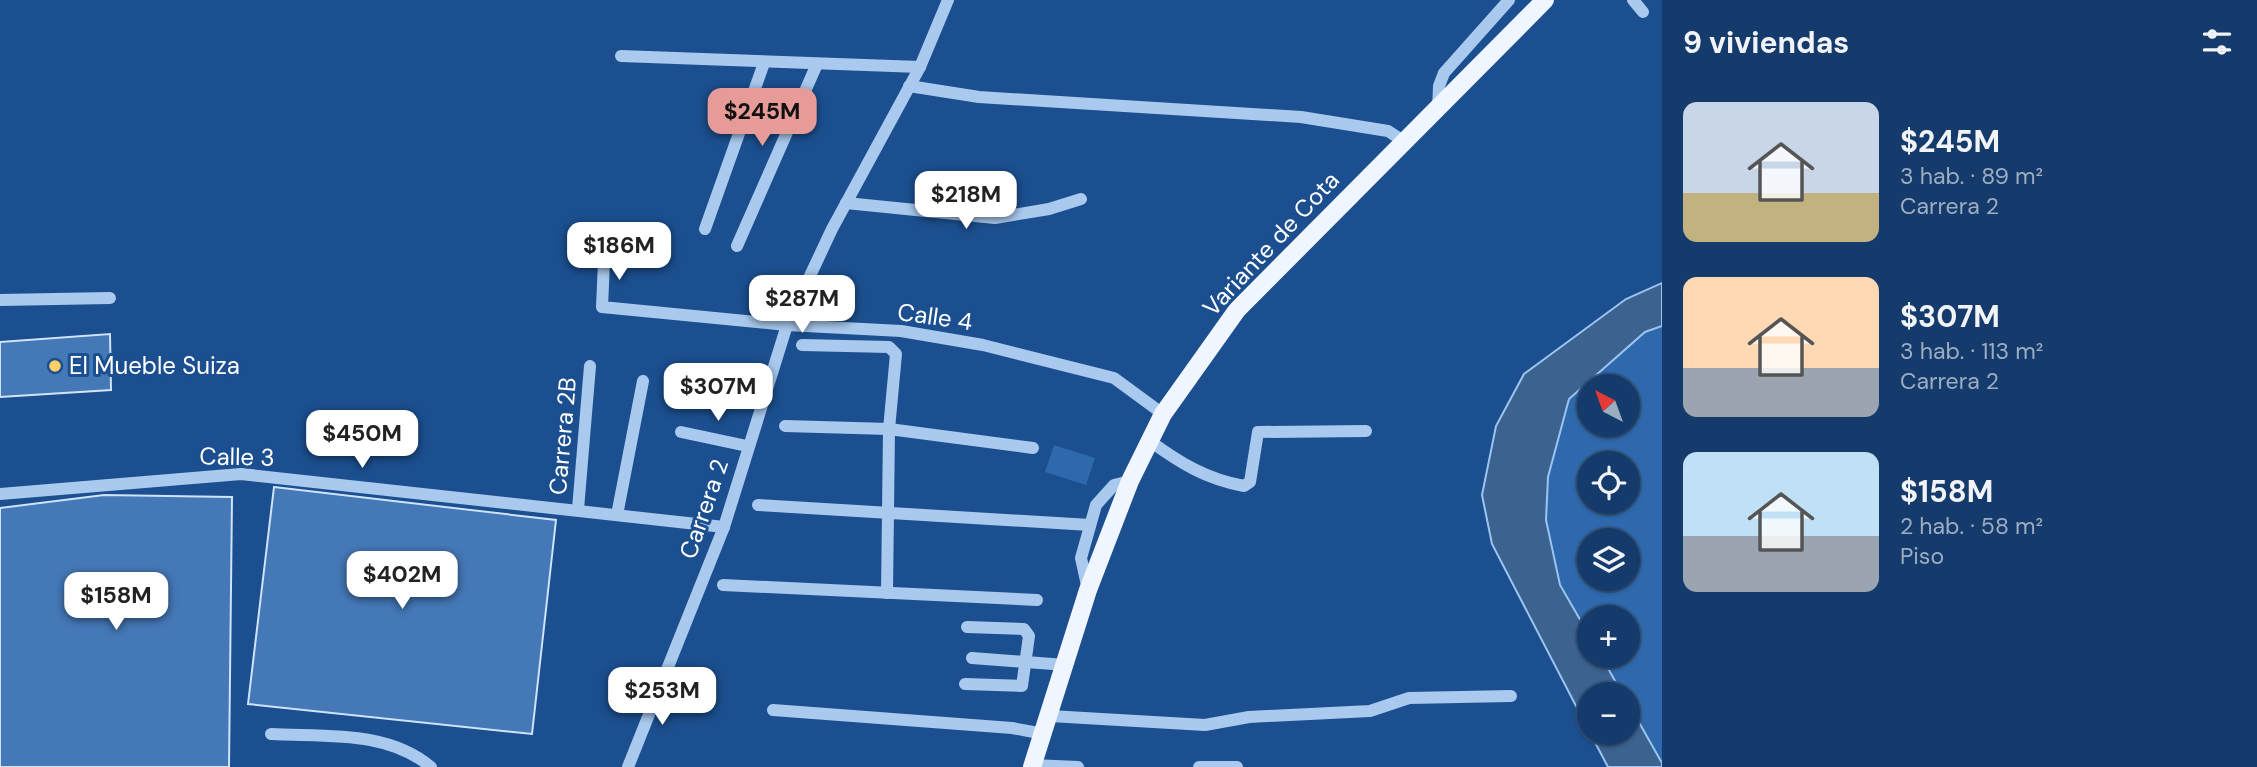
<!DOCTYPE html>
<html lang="es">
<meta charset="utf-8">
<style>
:root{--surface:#143b6b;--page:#214673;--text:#f1f3f6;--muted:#9dadc1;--line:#33557e;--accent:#e69b98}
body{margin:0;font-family:"DM Sans",sans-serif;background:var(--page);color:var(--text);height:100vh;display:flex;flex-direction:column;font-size:26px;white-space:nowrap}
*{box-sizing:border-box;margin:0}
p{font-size:23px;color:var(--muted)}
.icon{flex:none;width:38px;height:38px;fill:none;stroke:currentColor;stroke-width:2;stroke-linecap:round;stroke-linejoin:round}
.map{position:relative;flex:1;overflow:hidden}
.drawer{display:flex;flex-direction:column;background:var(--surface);width:595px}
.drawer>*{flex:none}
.needle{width:46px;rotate:319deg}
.fabs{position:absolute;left:1577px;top:374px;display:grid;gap:14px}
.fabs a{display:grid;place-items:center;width:63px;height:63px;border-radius:50%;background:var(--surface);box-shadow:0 2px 5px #0004,0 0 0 2px var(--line);font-size:35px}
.price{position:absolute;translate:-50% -60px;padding:0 16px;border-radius:14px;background:#fff;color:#222;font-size:23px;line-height:46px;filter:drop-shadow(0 2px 4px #0008)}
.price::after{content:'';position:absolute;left:50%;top:42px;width:21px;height:16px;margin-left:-10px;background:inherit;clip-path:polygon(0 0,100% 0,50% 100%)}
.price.selected{background:var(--accent);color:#111}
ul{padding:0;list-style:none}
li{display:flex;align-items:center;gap:21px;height:175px;padding:0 21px}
li span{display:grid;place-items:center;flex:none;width:196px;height:140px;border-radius:14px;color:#555}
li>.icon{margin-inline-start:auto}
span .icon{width:84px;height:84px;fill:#fffc;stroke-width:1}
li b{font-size:30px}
h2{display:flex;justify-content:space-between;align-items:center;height:84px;padding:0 21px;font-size:30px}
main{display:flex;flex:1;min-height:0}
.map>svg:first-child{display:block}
</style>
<main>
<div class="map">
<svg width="1662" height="767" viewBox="0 0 1662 767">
<rect width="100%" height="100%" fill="#1b4f8f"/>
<g fill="#2e69ad" fill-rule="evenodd">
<path d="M1662,326V763L1628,703V695H1623L1601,656H1628V618H1589V635L1560,585L1546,520L1548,477L1569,399L1645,332ZM1589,387H1628V425H1589ZM1589,464H1628V502H1589ZM1589,541H1628V579H1589Z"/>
<path d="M1054,445L1095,458L1086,485L1045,472Z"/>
</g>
<g fill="#3c6290" stroke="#9cc4f0" stroke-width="2">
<path d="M1662,283V326L1645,332L1569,399L1548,477L1546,520L1560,585L1589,635V656H1601L1623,695H1589V731L1492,544L1482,495L1496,426L1524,374L1626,299Z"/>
<path d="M1628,703L1662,763V767H1608L1590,733H1628Z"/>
</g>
<g fill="#4478b7" stroke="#cfe3fa" stroke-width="2">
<path d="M110,334L111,390L0,397V342Z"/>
<path d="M274,487L556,520L532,734L248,704Z"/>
<path d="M104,495L232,497L229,767H0V508Z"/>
</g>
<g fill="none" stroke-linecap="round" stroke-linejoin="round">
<g stroke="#a9c9ee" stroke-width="12">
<path d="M1633,0L1643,12"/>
<path d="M621,56L920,67"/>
<path d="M909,86L979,97L1301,117L1388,131L1405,142"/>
<path d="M1438,109L1439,86L1444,73L1509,0"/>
<path d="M846,203L995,218L1049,209L1081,199"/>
<path d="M705,229L764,63"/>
<path d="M737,246L817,64"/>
<path d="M604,262L602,307L787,325L901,331L983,345L1114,378L1163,414"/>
<path d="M0,300L110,298"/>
<path d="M802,345L889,347L896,354L889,429L887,593"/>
<path d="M785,426L889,429L1033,448"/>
<path d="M681,432L747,446"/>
<path d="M1150,441C1180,463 1206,479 1244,486L1250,482L1258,432L1366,431"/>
<path d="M0,494L241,474L724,527"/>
<path d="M758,505L1090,525"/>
<path d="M578,509L590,366"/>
<path d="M617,515L643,381"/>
<path d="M723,585L1037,600"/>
<path d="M1088,590L1081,558L1096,505L1114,485L1130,481"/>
<path d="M972,658L1066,665"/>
<path d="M965,684L1022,686L1029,636L1024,629L967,627"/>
<path d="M773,710L1012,728L1044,734"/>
<path d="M1050,716L1205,725L1249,717L1370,711L1409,698L1511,696"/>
<path d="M271,734C326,737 387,730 431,767"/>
<path d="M1032,765L1078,767"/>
<path d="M628,767L724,527L787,325L832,229L920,67L948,0"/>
<path d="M1199,767H1237"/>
</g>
<path stroke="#f0f6ff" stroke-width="18" d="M1032,767L1088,590L1130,481L1163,414L1237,310L1545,0"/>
</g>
<circle fill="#ffd166" stroke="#1b4f8f" stroke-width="2.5" cx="55" cy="366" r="7"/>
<g text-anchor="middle" stroke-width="6" stroke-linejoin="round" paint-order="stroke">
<g font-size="24" fill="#fff" stroke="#1b4f8f">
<text transform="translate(1271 244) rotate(-47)" y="8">Variante de Cota</text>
<text transform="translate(935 317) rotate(8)" y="8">Calle 4</text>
<text transform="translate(563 436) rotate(-85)" y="8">Carrera 2B</text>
<text transform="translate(237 457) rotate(1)" y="8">Calle 3</text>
<text transform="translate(704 509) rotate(-71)" y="8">Carrera 2</text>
</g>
<g font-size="24" fill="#fff" stroke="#1b4f8f" text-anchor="start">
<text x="69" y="374">El Mueble Suiza</text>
</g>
</g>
</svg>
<div class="fabs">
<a><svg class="needle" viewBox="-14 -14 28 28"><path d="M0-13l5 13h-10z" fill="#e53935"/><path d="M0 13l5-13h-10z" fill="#9dadc1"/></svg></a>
<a><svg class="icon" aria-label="locate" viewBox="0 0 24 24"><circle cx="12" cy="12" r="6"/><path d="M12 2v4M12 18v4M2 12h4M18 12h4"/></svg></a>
<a><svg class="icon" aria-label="layers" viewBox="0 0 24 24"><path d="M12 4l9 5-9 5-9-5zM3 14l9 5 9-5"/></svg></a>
<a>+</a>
<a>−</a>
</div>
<b class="price selected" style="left:762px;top:148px">$245M</b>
<b class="price" style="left:966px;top:231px">$218M</b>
<b class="price" style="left:619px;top:282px">$186M</b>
<b class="price" style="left:802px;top:335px">$287M</b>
<b class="price" style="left:718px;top:423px">$307M</b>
<b class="price" style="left:362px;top:470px">$450M</b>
<b class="price" style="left:402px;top:611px">$402M</b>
<b class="price" style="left:116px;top:632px">$158M</b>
<b class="price" style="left:662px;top:727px">$253M</b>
</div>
<section class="drawer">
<h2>9 viviendas<svg class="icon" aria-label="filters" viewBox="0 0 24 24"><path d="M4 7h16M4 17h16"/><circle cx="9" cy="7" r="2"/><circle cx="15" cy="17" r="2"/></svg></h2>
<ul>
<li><span style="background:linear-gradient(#c9d6e8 65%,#c2b280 0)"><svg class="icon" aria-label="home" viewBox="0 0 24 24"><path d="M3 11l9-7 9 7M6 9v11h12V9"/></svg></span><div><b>$245M</b><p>3 hab. · 89 m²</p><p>Carrera 2</p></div></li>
<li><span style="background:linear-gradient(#ffd9b3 65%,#9aa5b1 0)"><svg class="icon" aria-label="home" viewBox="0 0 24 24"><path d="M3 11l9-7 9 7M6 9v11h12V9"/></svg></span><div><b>$307M</b><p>3 hab. · 113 m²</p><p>Carrera 2</p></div></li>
<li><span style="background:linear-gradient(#bfe0f5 60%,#9aa5b1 0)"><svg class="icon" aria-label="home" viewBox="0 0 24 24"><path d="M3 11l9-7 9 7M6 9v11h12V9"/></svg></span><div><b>$158M</b><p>2 hab. · 58 m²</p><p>Piso</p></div></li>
</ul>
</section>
</main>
